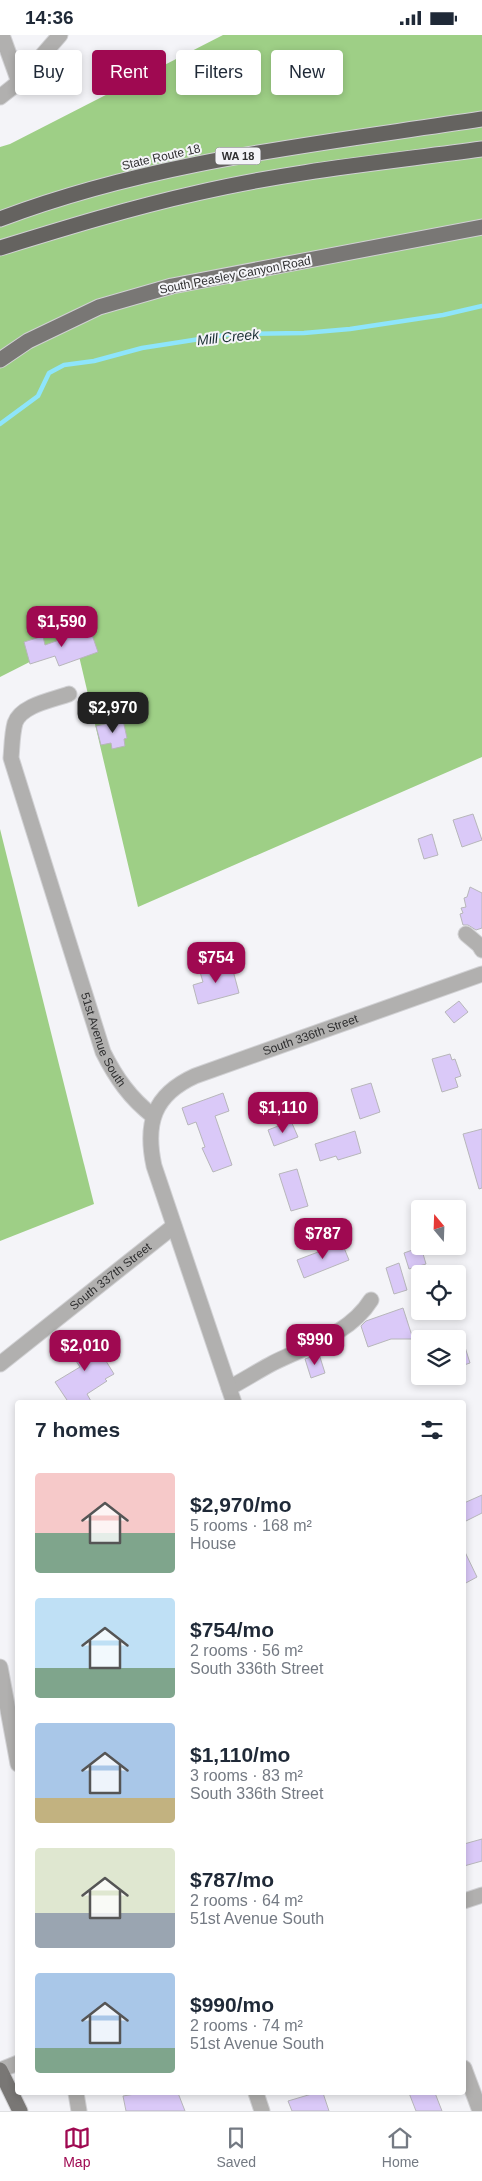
<!DOCTYPE html>
<meta charset="utf-8">
<style>
:root{--surface:#fff;--page:#f2f2f3;--text:#1f2937;--muted:#747a83;--line:#e0e1e3;--accent:#9f0951}
body{margin:0;font-family:Arial,sans-serif;background:var(--page);color:var(--text);height:100vh;display:flex;flex-direction:column;font-size:19px;white-space:nowrap}
*{box-sizing:border-box;margin:0}
p{font-size:16px;color:var(--muted)}
.icon{flex:none;width:28px;height:28px;fill:none;stroke:currentColor;stroke-width:2;stroke-linecap:round;stroke-linejoin:round}
.map{position:relative;flex:1;overflow:hidden}
.sheet{position:absolute;left:15px;top:1365px;width:451px;height:695px;display:flex;flex-direction:column;background:var(--surface);border-radius:5px;box-shadow:0 2px 8px #0003}
.sheet>*{flex:none}
.top-card{position:absolute;left:15px;top:15px;width:452px;height:45px;display:flex;gap:10px}
.needle{width:32px;rotate:341deg}
.tools{position:absolute;left:411px;top:1165px;display:grid;gap:10px}
.tools a{display:grid;place-items:center;width:55px;height:55px;border-radius:5px;background:var(--surface);box-shadow:0 2px 8px #0003;font-size:25px}
.price{position:absolute;translate:-50% -42px;padding:0 11px;border-radius:10px;background:var(--accent);color:#fff;font-size:16px;line-height:32px;filter:drop-shadow(0 1px 2px #0008)}
.price::after{content:'';position:absolute;left:50%;top:30px;width:15px;height:11px;margin-left:-8px;background:inherit;clip-path:polygon(0 0,100% 0,50% 100%)}
.price.active{background:#222;color:#fff}
ul{padding:0;list-style:none}
li{display:flex;align-items:center;gap:15px;height:125px;padding:0 20px}
li span{display:grid;place-items:center;flex:none;width:140px;height:100px;border-radius:5px;color:#555}
li>.icon{margin-inline-start:auto}
span .icon{width:60px;height:60px;fill:#fffc;stroke-width:1}
li b{font-size:21px}
h2{display:flex;justify-content:space-between;align-items:center;height:60px;padding:0 20px;font-size:21px}
.pill{padding:0 18px;border-radius:5px;background:var(--surface);box-shadow:0 2px 8px #0003;font-size:18px;line-height:45px}
.pill.active{background:var(--accent);color:#fff}
.status{display:flex;justify-content:space-between;align-items:center;height:35px;padding:0 25px;background:var(--surface);direction:ltr}
.status svg{height:14px;fill:currentColor}
.tabs{display:flex;justify-content:space-around;align-items:center;height:70px;border-top:1px solid var(--line);background:var(--surface);font-size:14px;color:var(--muted)}
.tabs a{display:grid;justify-items:center;gap:2px}
.tabs .active{color:var(--accent)}
.map>svg:first-child{display:block}
</style>
<div class="status"><b>14:36</b><svg viewBox="0 0 49 12"><path d="M0 12V9h3v3zM5 12V6h3v6zM10 12V3h3v9zM15 12V0h3v12zM26 1h20v11H26zM47 4h2v5h-2z"/></svg></div>
<div class="map">
<svg width="482" height="2076" viewBox="0 0 482 2076">
<rect width="100%" height="100%" fill="#f4f4f8"/>
<g fill="#9ecf86">
<path d="M223,0H482V722L138,872L75,604L0,642V112L10,109Z"/>
<path d="M0,794L94,1169L0,1206Z"/>
</g>
<g fill="none" stroke-linecap="round" stroke-linejoin="round">
<path stroke="#8ee5fb" stroke-width="4.5" d="M0,389L38,361L49,338L64,330L94,326L142,313L232,299L304,298L350,294L443,280L482,271"/>
</g>
<g fill="#dac9f8" stroke="#b7b6ba">
<path d="M90,594L98,617L59,631L55,621L30,629L24,607L43,601L45,610Z"/>
<path d="M123,685L127,703L124,704L125,711L112,714L111,708L101,710L96,691Z"/>
<path d="M473,779L482,805L462,812L453,785Z"/>
<path d="M432,799L438,820L424,824L418,804Z"/>
<path d="M470,852L482,858V893L476,895L468,890H463L460,879L463,878L461,873L466,872L464,863L467,862Z"/>
<path d="M231,928L239,958L198,969L193,950L203,947L200,937Z"/>
<path d="M459,966L468,977L454,988L445,977Z"/>
<path d="M450,1019L452,1025L455,1024L461,1041L455,1043L458,1052L442,1057L432,1024Z"/>
<path d="M371,1048L380,1077L360,1084L351,1054Z"/>
<path d="M223,1058L229,1076L215,1081L232,1130L213,1137L202,1113L205,1112L196,1087L188,1090L182,1073Z"/>
<path d="M291,1086L298,1102L274,1111L268,1095Z"/>
<path d="M482,1094V1153L479,1154L463,1099Z"/>
<path d="M355,1096L361,1118L338,1125L336,1121L320,1126L315,1109Z"/>
<path d="M297,1134L308,1171L291,1176L279,1139Z"/>
<path d="M342,1208L349,1225L304,1243L297,1225Z"/>
<path d="M421,1212L426,1229L409,1234L404,1218Z"/>
<path d="M399,1228L407,1255L394,1259L386,1233Z"/>
<path d="M403,1273L413,1304H391L368,1312L361,1291L366,1286Z"/>
<path d="M460,1296L470,1328L458,1332V1297Z"/>
<path d="M90,1300L114,1339L105,1344L107,1346L87,1359L92,1368H69L55,1347L80,1332L68,1314Z"/>
<path d="M319,1319L325,1338L311,1343L305,1324Z"/>
<path d="M482,1460V1478L464,1487V1468Z"/>
<path d="M464,1515L477,1542L464,1549Z"/>
<path d="M482,1804V1826L464,1831V1809Z"/>
<path d="M141,2058H178L185,2076H126L123,2061Z"/>
<path d="M315,2058H323L329,2076H292L288,2066Z"/>
<path d="M409,2058H435L442,2076H416Z"/>
</g>
<g fill="none" stroke-linecap="round" stroke-linejoin="round">
<g stroke="#d1d1d4" stroke-width="17">
<g id="minor">
<path d="M2,0L19,47"/>
<path d="M0,62L19,47L60,0"/>
<path id="s1" d="M69,659C53,665 21,670 15,688C12,699 12,712 11,723L103,1017C116,1043 130,1063 153,1081"/>
<path d="M466,899L479,910L482,915"/>
<path id="s2" d="M0,1329L174,1191"/>
<path d="M229,1353C244,1345 258,1336 273,1328C307,1311 350,1299 371,1265"/>
<path id="s3" d="M234,1368L154,1131C145,1089 153,1060 195,1041L482,939"/>
<path d="M0,1632L18,1729"/>
<path d="M464,1866L482,1860"/>
<path d="M464,2033L480,2076"/>
<path d="M0,2035L18,2028"/>
<path d="M76,2058L79,2076"/>
<path d="M256,2058L262,2076"/>
</g>
</g>
<g stroke="#d1d1d4" stroke-width="17">
<g id="major">
<path d="M0,325L28,306L99,272L172,251L482,192"/>
<path d="M0,2035L20,2076"/>
</g>
</g>
<g stroke="#d1d1d4" stroke-width="17">
<g id="highway">
<path d="M0,184C155,125 320,109 482,84"/>
<path d="M0,213C65,193 130,173 197,158C291,136 387,127 482,114"/>
</g>
</g>
<use href="#minor" stroke="#b1b0af" stroke-width="15"/>
<use href="#major" stroke="#797775" stroke-width="15"/>
<use href="#highway" stroke="#656360" stroke-width="15"/>
</g>
<g text-anchor="middle" stroke-width="4" stroke-linejoin="round" paint-order="stroke">
<rect fill="#f4f4f8" stroke="#6a6a6c" stroke-width="1" x="215.5" y="112.5" width="45" height="17" rx="4"/>
<g font-size="11" font-weight="bold" fill="#2f2f30">
<text x="238" y="125">WA 18</text>
</g>
<g font-size="12" fill="#2f2f30" stroke="#f4f4f8">
<text transform="translate(161 122) rotate(-13)" y="4">State Route 18</text>
<text transform="translate(235 240) rotate(-11)" y="4">South Peasley Canyon Road</text>
<text dy="4" stroke="none"><textPath href="#s3" startOffset="482">South 336th Street</textPath></text>
<text dy="4" stroke="none"><textPath href="#s1" startOffset="395">51st Avenue South</textPath></text>
<text dy="4" stroke="none"><textPath href="#s2" startOffset="141">South 337th Street</textPath></text>
</g>
<g font-size="14" font-style="italic" fill="#1a2f34" stroke="#f4f4f8">
<text transform="translate(228 302) rotate(-6)" y="5">Mill Creek</text>
</g>
</g>
</svg>
<div class="tools">
<a><svg class="needle" viewBox="-14 -14 28 28"><path d="M0-13l5 13h-10z" fill="#e53935"/><path d="M0 13l5-13h-10z" fill="#747a83"/></svg></a>
<a><svg class="icon" aria-label="locate" viewBox="0 0 24 24"><circle cx="12" cy="12" r="6"/><path d="M12 2v4M12 18v4M2 12h4M18 12h4"/></svg></a>
<a><svg class="icon" aria-label="layers" viewBox="0 0 24 24"><path d="M12 4l9 5-9 5-9-5zM3 14l9 5 9-5"/></svg></a>
</div>
<b class="price" style="left:62px;top:613px">$1,590</b>
<b class="price active" style="left:113px;top:699px">$2,970</b>
<b class="price" style="left:216px;top:949px">$754</b>
<b class="price" style="left:283px;top:1099px">$1,110</b>
<b class="price" style="left:323px;top:1225px">$787</b>
<b class="price" style="left:315px;top:1331px">$990</b>
<b class="price" style="left:85px;top:1337px">$2,010</b>
<div class="top-card">
<a class="pill">Buy</a>
<a class="pill active">Rent</a>
<a class="pill">Filters</a>
<a class="pill">New</a>
</div>
<section class="sheet">
<h2>7 homes<svg class="icon" aria-label="filters" viewBox="0 0 24 24"><path d="M4 7h16M4 17h16"/><circle cx="9" cy="7" r="2"/><circle cx="15" cy="17" r="2"/></svg></h2>
<ul>
<li><span style="background:linear-gradient(#f6c9c9 60%,#7fa58c 0)"><svg class="icon" aria-label="home" viewBox="0 0 24 24"><path d="M3 11l9-7 9 7M6 9v11h12V9"/></svg></span><div><b>$2,970/mo</b><p>5 rooms · 168 m²</p><p>House</p></div></li>
<li><span style="background:linear-gradient(#bfe0f5 70%,#7fa58c 0)"><svg class="icon" aria-label="home" viewBox="0 0 24 24"><path d="M3 11l9-7 9 7M6 9v11h12V9"/></svg></span><div><b>$754/mo</b><p>2 rooms · 56 m²</p><p>South 336th Street</p></div></li>
<li><span style="background:linear-gradient(#a9c7e8 75%,#c2b280 0)"><svg class="icon" aria-label="home" viewBox="0 0 24 24"><path d="M3 11l9-7 9 7M6 9v11h12V9"/></svg></span><div><b>$1,110/mo</b><p>3 rooms · 83 m²</p><p>South 336th Street</p></div></li>
<li><span style="background:linear-gradient(#dfe7d0 65%,#9aa5b1 0)"><svg class="icon" aria-label="home" viewBox="0 0 24 24"><path d="M3 11l9-7 9 7M6 9v11h12V9"/></svg></span><div><b>$787/mo</b><p>2 rooms · 64 m²</p><p>51st Avenue South</p></div></li>
<li><span style="background:linear-gradient(#a9c7e8 75%,#7fa58c 0)"><svg class="icon" aria-label="home" viewBox="0 0 24 24"><path d="M3 11l9-7 9 7M6 9v11h12V9"/></svg></span><div><b>$990/mo</b><p>2 rooms · 74 m²</p><p>51st Avenue South</p></div></li>
</ul>
</section>
</div>
<nav class="tabs">
<a class="active"><svg class="icon" aria-label="map" viewBox="0 0 24 24"><path d="M3 6l6-2 6 2 6-2v14l-6 2-6-2-6 2zM9 4v14M15 6v14"/></svg>Map</a>
<a><svg class="icon" aria-label="saved" viewBox="0 0 24 24"><path d="M7 4h10v16l-5-4-5 4z"/></svg>Saved</a>
<a><svg class="icon" aria-label="home" viewBox="0 0 24 24"><path d="M3 11l9-7 9 7M6 9v11h12V9"/></svg>Home</a>
</nav>
